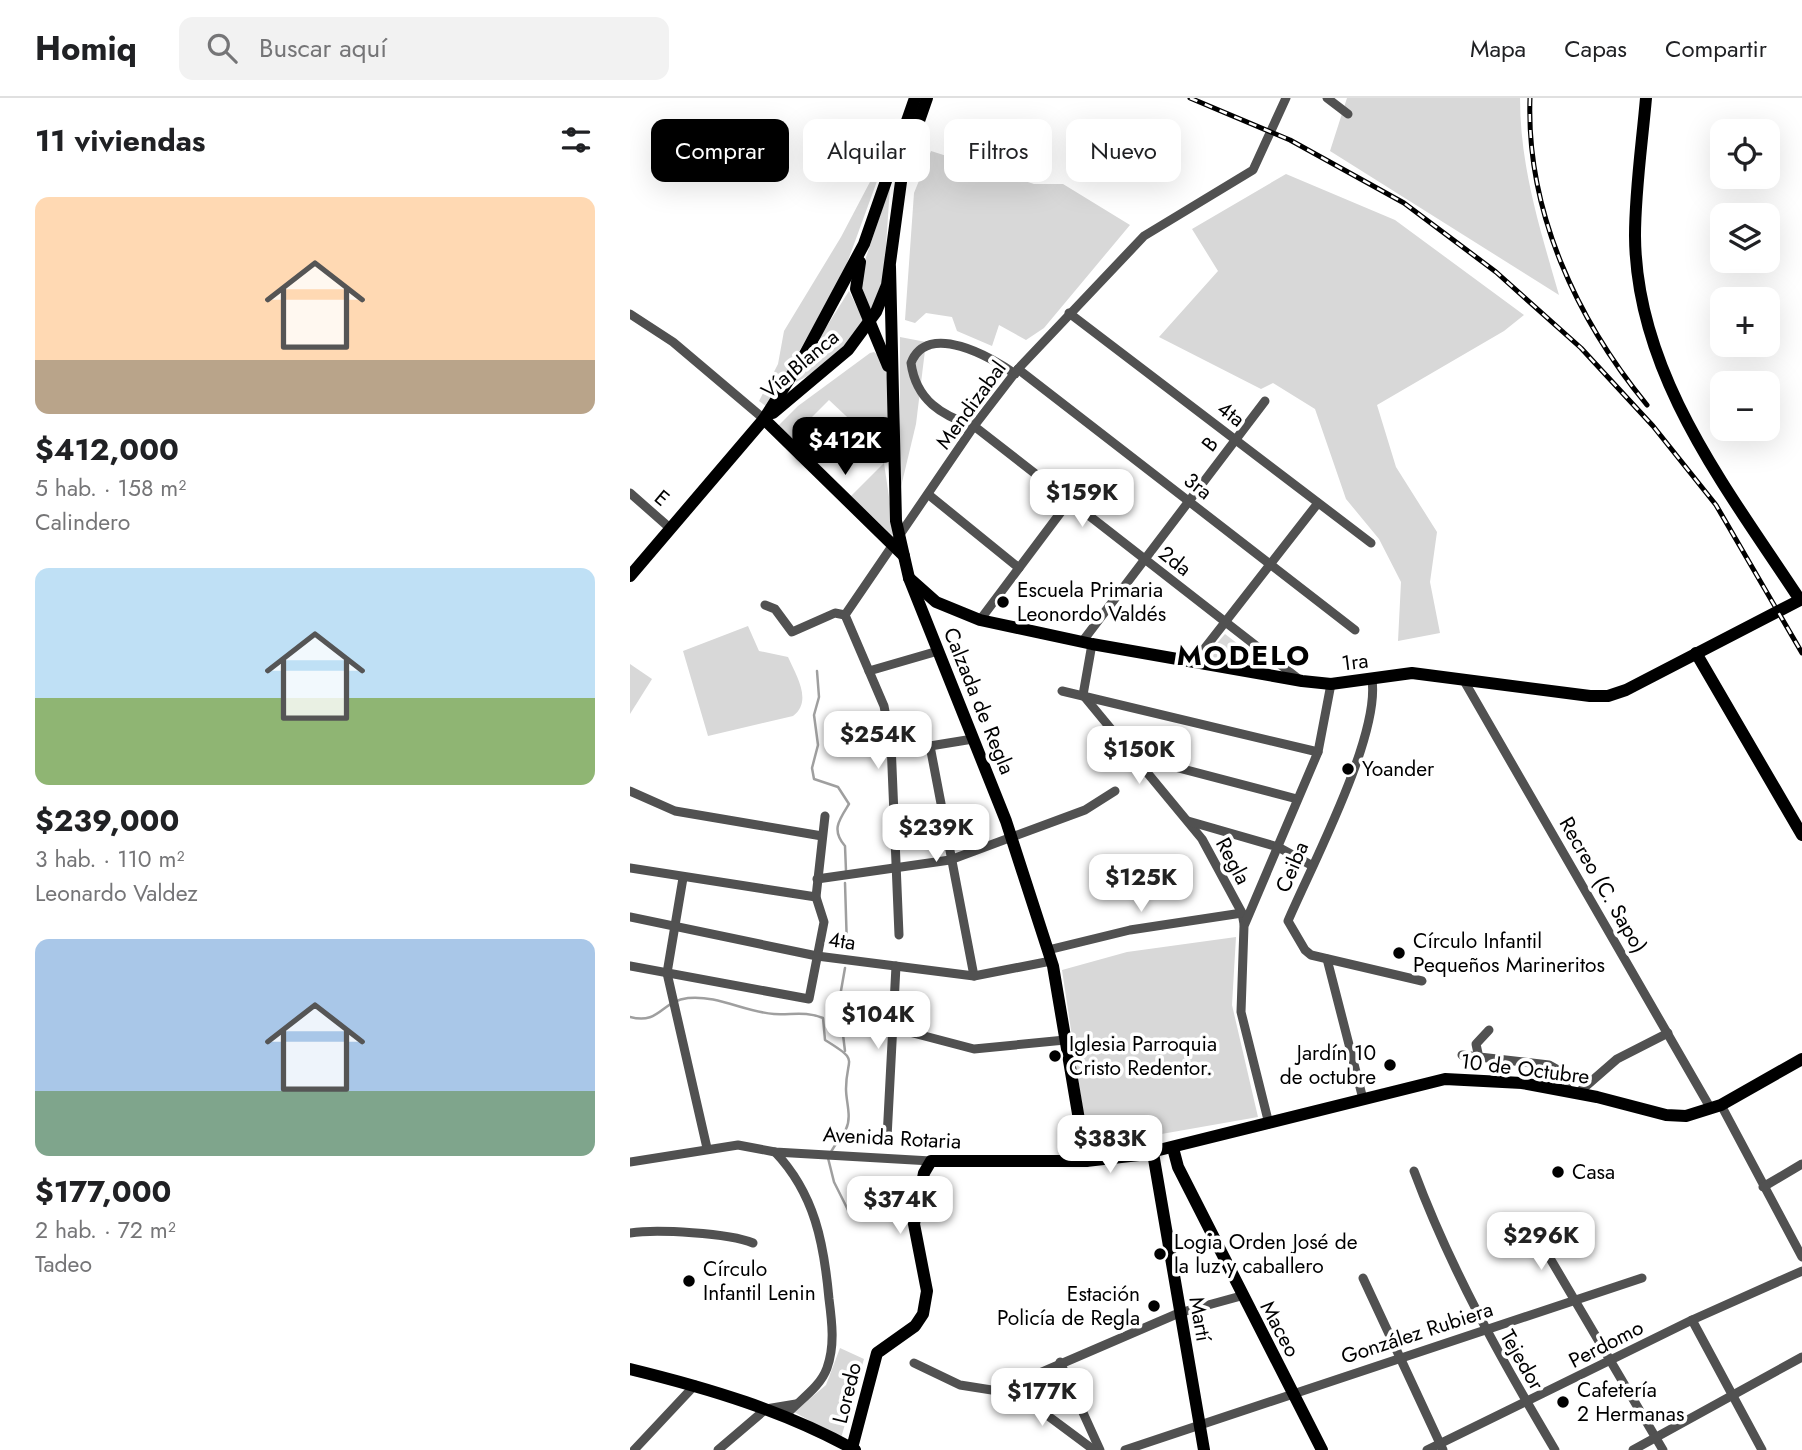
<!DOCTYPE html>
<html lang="es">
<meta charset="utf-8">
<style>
:root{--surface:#fff;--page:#f2f2f2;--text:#202124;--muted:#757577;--line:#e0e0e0;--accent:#000}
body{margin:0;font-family:Jost,sans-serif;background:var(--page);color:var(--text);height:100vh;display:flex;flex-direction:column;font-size:26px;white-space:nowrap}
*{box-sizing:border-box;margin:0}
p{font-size:23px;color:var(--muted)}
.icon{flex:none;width:38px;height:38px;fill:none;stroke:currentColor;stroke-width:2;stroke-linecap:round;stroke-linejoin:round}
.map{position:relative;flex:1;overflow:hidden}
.sheet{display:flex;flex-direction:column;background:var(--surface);width:630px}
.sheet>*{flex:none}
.guide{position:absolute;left:21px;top:21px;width:665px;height:63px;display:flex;gap:14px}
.buttons{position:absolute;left:1080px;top:21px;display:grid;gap:14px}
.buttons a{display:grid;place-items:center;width:70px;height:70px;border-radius:14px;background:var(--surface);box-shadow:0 7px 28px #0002;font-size:35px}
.price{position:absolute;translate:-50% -60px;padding:0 16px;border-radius:14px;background:#fff;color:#222;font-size:23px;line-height:46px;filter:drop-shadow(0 2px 4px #0008)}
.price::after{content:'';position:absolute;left:50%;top:42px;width:21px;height:16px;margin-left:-10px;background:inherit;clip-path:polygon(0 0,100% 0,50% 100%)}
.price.current{background:var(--accent);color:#fff}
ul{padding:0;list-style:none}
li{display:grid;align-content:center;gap:14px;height:371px;padding:0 35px}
li span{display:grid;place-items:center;height:217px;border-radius:14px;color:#555}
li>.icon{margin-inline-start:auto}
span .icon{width:126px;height:126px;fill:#fffc;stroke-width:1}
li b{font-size:30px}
h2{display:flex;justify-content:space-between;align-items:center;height:84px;padding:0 35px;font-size:30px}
.chip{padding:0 24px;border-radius:14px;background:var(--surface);box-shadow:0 7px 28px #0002;font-size:24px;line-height:63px}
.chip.current{background:var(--accent);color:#fff}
header{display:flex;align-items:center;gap:42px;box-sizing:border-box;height:98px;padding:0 35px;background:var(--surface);border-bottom:2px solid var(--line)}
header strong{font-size:33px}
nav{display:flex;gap:38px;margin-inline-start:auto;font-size:24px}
.search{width:490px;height:63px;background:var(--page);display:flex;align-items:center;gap:18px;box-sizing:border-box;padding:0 24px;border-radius:14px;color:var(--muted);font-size:26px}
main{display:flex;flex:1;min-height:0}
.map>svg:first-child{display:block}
</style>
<header>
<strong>Homiq</strong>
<div class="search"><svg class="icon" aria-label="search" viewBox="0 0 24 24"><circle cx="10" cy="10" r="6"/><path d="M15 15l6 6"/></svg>Buscar aquí</div>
<nav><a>Mapa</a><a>Capas</a><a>Compartir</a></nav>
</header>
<main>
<section class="sheet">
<h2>11 viviendas<svg class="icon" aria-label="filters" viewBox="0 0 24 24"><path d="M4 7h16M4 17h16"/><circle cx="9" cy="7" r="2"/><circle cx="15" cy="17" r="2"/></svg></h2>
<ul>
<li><span style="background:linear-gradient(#ffd9b3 75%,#b9a48a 0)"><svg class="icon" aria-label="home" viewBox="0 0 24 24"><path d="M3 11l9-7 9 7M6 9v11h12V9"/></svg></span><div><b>$412,000</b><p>5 hab. · 158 m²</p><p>Calindero</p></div></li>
<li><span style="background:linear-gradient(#bfe0f5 60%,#8fb573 0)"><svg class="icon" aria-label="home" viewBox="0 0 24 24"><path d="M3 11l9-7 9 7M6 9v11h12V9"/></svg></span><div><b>$239,000</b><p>3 hab. · 110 m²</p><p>Leonardo Valdez</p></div></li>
<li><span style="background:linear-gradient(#a9c7e8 70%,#7fa58c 0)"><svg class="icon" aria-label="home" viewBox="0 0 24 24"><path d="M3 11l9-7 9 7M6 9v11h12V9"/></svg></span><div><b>$177,000</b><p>2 hab. · 72 m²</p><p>Tadeo</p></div></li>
</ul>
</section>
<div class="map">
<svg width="1172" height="1352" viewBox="0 0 1172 1352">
<rect width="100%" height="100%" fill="#fff"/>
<g fill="#d8d8d8">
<path d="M717,0H890C890,69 910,131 929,197L700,53Z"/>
<path d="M262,42L212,179L137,309L129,303L148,266L154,233L211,139Z"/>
<path d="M301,53L404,86H433L500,127L414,230L396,242L369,227L362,248L327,233L322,219L296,215L285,225L275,222L284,95Z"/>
<path d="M656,76L765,122L894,217L874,233L747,307L766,369L807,434L800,484L810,535L768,543L771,484L749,441L716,401L685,311L643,285L631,291L529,239L588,173L562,131Z"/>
<path d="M260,88L254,179L240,214L232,198L229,180Z"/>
<path d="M219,193L234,223C217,248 194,271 166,284L164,280Z"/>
<path d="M270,239L296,244L286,326L270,393Z"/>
<path d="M244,254C265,268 258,323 257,345L248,348L199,302L160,341L147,329L168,308L240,255Z"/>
<path d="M254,365L265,440L221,398Z"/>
<path d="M118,528L129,553L158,559C166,577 183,603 163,618L78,638L53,553Z"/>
<path d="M595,536L639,570L575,559Z"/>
<path d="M0,566L22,581L0,616Z"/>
<path d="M606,839L602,907L628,1019L486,1044L456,1032L432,872L497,854Z"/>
<path d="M210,1250L234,1261L211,1340L164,1314L196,1287Z"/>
</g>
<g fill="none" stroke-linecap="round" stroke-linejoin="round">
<g stroke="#9f9f9f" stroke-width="2.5">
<path d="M187,573L189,599L184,617L188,647L182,670L184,681L208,689L219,706C209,722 201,732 215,748L216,773"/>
<path d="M215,785L217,850"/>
<path d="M0,919C30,927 31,903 58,900C88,897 115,914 144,916C162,917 176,913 193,920L195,942C231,964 216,958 216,991C216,1004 222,1019 216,1031C212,1039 205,1046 201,1054"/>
<path d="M215,953L209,904L215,870"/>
<path d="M198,1060L204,1084L218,1112"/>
</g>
<g stroke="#515151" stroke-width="9">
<path d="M697,0L718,16"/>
<path d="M439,215L741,445"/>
<path d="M0,216L43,244L134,321"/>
<path d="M388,271L725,532"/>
<path d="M385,276C363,260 297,222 281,265C286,302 312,318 344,328L670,582"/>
<path d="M0,395L41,431"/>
<path d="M299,397L389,470"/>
<path d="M135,507L145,511L162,534L205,515L215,517"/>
<path d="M215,517L344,328L388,271L514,138L623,72L656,0"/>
<path d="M215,517L254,608L261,645L269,837"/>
<path d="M350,522L440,402"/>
<path d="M452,544L635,303"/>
<path d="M462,546L453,597L572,741L612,815L614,826"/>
<path d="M564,564L688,405"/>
<path d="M239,573L308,553"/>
<path d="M833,581L1081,1011"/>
<path d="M742,582C750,638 682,767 658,823L675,852L681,857L792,883"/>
<path d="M432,593L688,654"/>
<path d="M300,648L344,878"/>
<path d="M215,649L261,645L300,648L343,641"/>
<path d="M503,658L667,701"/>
<path d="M0,693L45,713L192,738"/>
<path d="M558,723L648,749L681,767"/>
<path d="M0,770L186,799"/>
<path d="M53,780L37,875L77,1050"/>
<path d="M187,781L320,762L455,712L485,693"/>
<path d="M0,819L187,858L344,878L421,863"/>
<path d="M418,852L500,832L612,815"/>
<path d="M697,861L733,1001"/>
<path d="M0,868L179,901L194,824L186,799L195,718"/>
<path d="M264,930L344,951L435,942"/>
<path d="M832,957L919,967L928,972L939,993"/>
<path d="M849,960L846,946L859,932"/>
<path d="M948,995L987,961L1038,935"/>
<path d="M1091,1007L1172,1159"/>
<path d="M639,1026L611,914L614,828L688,654L701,586"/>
<path d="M257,1040L266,868"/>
<path d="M145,1054C185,1096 194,1146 199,1201C202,1224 205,1248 197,1270C190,1290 168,1303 155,1318"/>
<path d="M0,1064L108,1047L145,1054L301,1063"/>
<path d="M784,1073C821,1172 871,1261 925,1352"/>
<path d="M1133,1089L1172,1066"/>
<path d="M908,1133L911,1145L1033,1352"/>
<path d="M0,1135C26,1131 99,1135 123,1145"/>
<path d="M733,1180L813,1352"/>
<path d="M1062,1222L1132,1352"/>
<path d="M430,1264L470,1352"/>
<path d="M284,1265L330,1287L368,1293L398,1303L464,1352"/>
<path d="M368,1293L549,1215L611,1198"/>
<path d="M4,1352L65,1287"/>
<path d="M88,1352L136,1311L166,1306"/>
<path d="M495,1352L1012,1180"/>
<path d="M797,1352L1062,1222L1172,1173"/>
<path d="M1003,1352L1172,1259"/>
</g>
<g stroke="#000" stroke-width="12">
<path d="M230,164L226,191L258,268"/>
<path d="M260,169L266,423L279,480L376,723L423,868L456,1063"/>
<path d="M143,315L218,252L246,214L257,187L273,69L297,0"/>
<path d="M134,321L274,458"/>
<path d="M0,478L134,321L175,256L234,146L285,0"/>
<path d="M279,480L306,504L350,522L462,546L672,583L701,586L782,575L960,598H978L996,592L1170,502C1098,392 1006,277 1005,138C1005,93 1012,46 1016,0"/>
<path d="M1066,555L1172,737"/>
<path d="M451,1034L478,1051L497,1054"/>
<path d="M543,1050L548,1069L692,1352"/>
<path d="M523,1055L574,1352"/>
<path d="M0,1271C78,1290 155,1313 225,1352"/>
<path d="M222,1350L247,1255L285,1228L293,1216L297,1193L284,1126L294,1075L301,1063H456L509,1057L815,981L892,985L967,999L1036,1017L1056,1018L1091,1007L1172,961"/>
</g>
<g stroke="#000" stroke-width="5">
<g id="rail">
<path d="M560,0L660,42L774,105L866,174L951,250L1023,328L1086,407L1172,555"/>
<path d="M900,0C896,113 947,222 1017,307"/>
</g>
</g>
<use href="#rail" stroke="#fff" stroke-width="2.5" stroke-dasharray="8" stroke-linecap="butt"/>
</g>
<g fill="#000" stroke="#fff" stroke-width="2.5">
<circle cx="373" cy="504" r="7"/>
<circle cx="718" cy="671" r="7"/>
<circle cx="769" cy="855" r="7"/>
<circle cx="425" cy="958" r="7"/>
<circle cx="760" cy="967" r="7"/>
<circle cx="928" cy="1074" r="7"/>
<circle cx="530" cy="1156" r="7"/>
<circle cx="59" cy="1183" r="7"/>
<circle cx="524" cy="1208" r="7"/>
<circle cx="933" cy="1304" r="7"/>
</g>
<g text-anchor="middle" stroke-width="7" stroke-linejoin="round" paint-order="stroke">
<g font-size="21" fill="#000" stroke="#fff">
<text transform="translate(170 266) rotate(-40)" y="7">Vía Blanca</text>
<text transform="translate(341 307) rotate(-54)" y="7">Mendizabal</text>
<text transform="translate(601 316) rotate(37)" y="7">4ta</text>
<text transform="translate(580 346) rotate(-53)" y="7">B</text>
<text transform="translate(568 388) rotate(38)" y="7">3ra</text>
<text transform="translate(32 400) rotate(40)" y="7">E</text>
<text transform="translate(545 463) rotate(38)" y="7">2da</text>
<text transform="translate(725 564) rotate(-7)" y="7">1ra</text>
<text transform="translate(349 603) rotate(68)" y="7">Calzada de Regla</text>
<text transform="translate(603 763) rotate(62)" y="7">Regla</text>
<text transform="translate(662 769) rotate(-67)" y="7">Ceiba</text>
<text transform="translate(973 787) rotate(60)" y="7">Recreo (C. Sapo)</text>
<text transform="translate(212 843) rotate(8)" y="7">4ta</text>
<text transform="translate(895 971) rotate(7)" y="7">10 de Octubre</text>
<text transform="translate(262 1040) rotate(3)" y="7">Avenida Rotaria</text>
<text transform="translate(570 1221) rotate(80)" y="7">Martí</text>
<text transform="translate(650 1231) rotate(62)" y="7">Maceo</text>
<text transform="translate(787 1235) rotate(-18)" y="7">González Rubiera</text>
<text transform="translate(976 1246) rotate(-27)" y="7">Perdomo</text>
<text transform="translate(892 1262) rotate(60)" y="7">Tejedor</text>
<text transform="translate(217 1295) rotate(-76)" y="7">Loredo</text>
</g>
<g font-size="21" fill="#000" stroke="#fff" text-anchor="start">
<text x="387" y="499">Escuela Primaria<tspan x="387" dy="24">Leonordo Valdés</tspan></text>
<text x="732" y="678">Yoander</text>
<text x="783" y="850">Círculo Infantil<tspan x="783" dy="24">Pequeños Marineritos</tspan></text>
<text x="439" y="953">Iglesia Parroquia<tspan x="439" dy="24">Cristo Redentor.</tspan></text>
<text x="746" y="962" text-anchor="end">Jardín 10<tspan x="746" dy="24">de octubre</tspan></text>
<text x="942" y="1081">Casa</text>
<text x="544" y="1151">Logia Orden José de<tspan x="544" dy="24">la luz y caballero</tspan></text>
<text x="73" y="1178">Círculo<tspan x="73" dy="24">Infantil Lenin</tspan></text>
<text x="510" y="1203" text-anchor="end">Estación<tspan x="510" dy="24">Policía de Regla</tspan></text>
<text x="947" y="1299">Cafetería<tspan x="947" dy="24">2 Hermanas</tspan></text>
</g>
<g font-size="28" font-weight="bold" letter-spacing="2" fill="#000" stroke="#fff">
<text x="614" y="567">MODELO</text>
</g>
</g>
</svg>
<div class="buttons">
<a><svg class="icon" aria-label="locate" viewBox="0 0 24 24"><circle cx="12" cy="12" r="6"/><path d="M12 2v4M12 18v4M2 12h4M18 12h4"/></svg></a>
<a><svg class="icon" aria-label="layers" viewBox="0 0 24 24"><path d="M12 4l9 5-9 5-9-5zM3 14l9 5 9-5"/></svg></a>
<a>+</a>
<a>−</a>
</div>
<b class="price current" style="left:215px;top:379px">$412K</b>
<b class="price" style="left:452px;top:431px">$159K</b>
<b class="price" style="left:248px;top:673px">$254K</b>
<b class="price" style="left:509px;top:688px">$150K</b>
<b class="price" style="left:306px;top:766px">$239K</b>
<b class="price" style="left:511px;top:816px">$125K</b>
<b class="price" style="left:248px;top:953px">$104K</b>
<b class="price" style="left:480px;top:1077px">$383K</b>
<b class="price" style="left:270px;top:1138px">$374K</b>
<b class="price" style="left:911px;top:1174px">$296K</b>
<b class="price" style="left:412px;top:1330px">$177K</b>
<div class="guide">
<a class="chip current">Comprar</a>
<a class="chip">Alquilar</a>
<a class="chip">Filtros</a>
<a class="chip">Nuevo</a>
</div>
</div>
</main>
